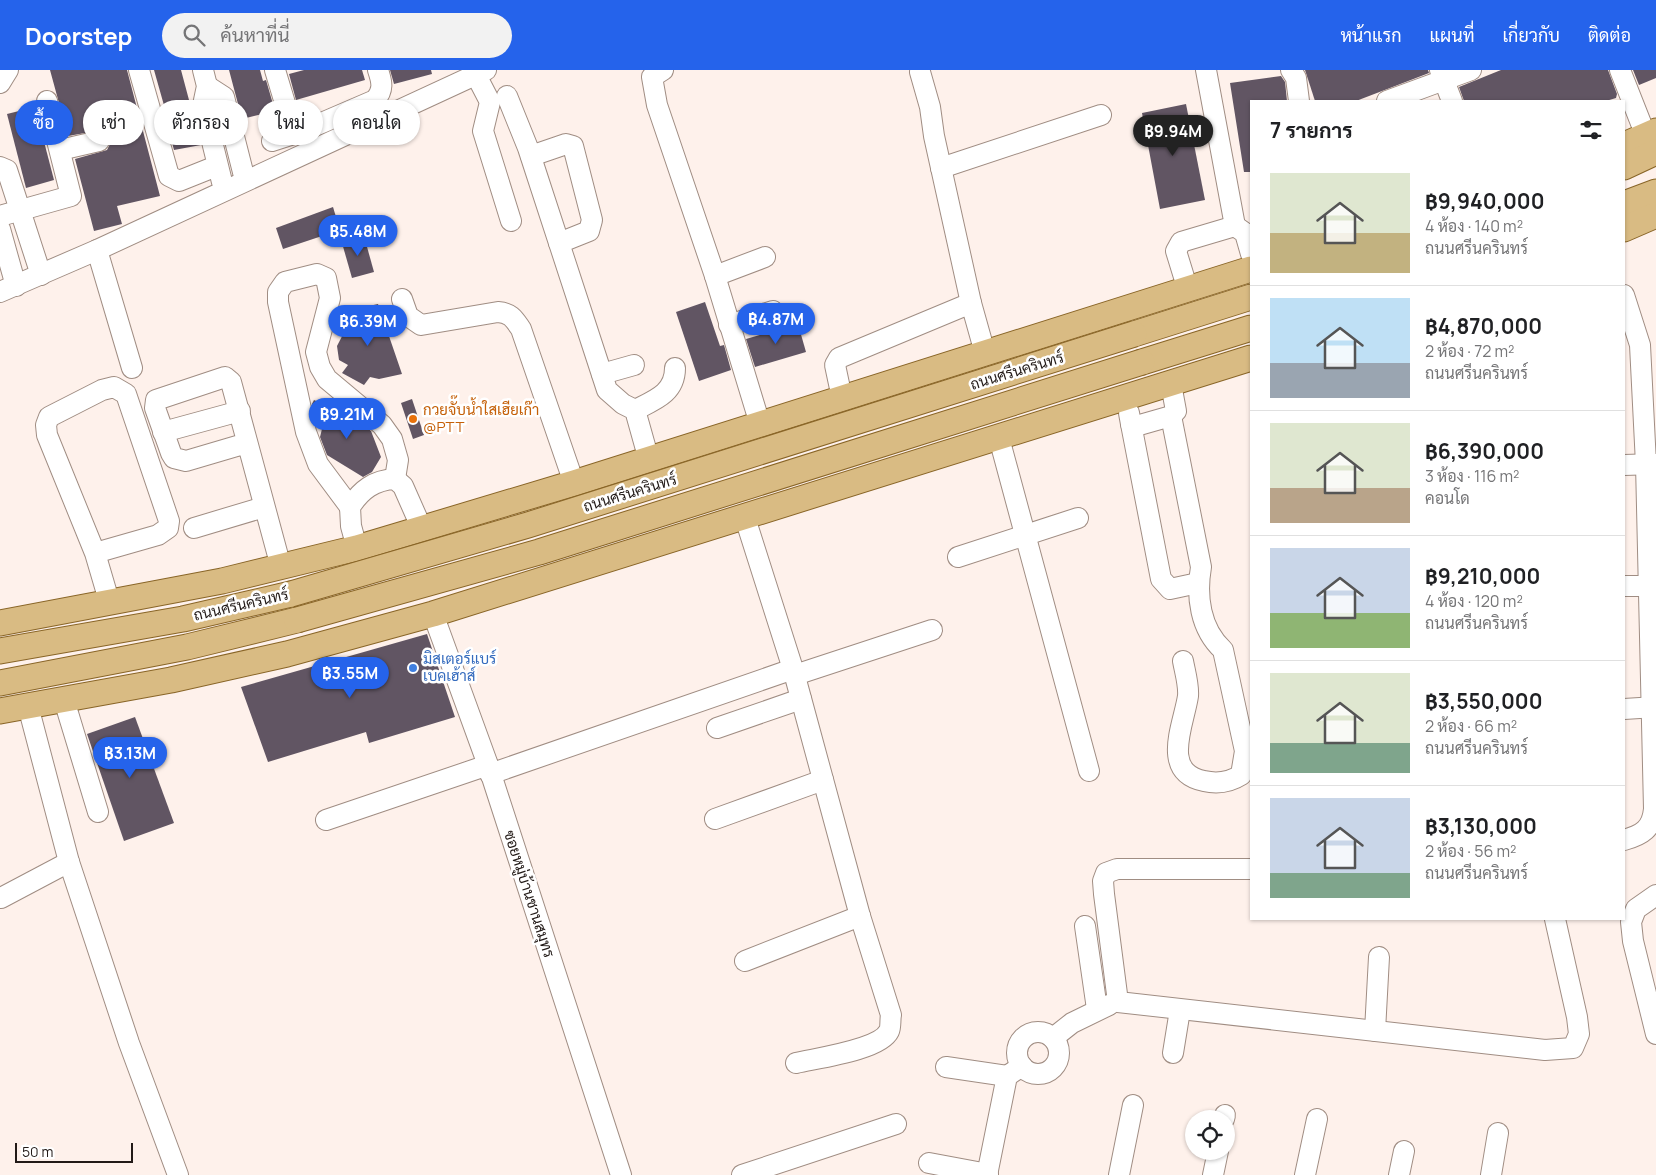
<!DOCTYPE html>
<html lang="th">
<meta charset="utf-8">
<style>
:root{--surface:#fff;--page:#f2f2f2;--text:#202124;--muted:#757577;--line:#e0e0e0;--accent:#2563eb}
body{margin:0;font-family:Manrope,Sarabun,sans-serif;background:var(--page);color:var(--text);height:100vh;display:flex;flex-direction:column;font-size:19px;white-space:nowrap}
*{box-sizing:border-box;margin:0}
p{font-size:16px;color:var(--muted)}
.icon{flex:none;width:28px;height:28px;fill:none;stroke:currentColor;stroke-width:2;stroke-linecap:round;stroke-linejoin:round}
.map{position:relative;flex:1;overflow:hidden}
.panel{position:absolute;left:1250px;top:30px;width:375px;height:820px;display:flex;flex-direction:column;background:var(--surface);border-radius:0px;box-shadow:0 1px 4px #0004}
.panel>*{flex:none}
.guide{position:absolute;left:15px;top:30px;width:475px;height:45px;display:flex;gap:10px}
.tools{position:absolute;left:1185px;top:1040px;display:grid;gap:10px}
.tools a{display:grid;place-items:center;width:50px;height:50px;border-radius:50%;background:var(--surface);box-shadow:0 1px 4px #0004;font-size:25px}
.scale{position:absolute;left:15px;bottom:12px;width:118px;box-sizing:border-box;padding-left:5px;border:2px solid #221a17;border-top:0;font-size:14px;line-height:18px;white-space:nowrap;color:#221a17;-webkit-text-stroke:4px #fff;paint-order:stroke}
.price{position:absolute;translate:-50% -42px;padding:0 11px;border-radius:18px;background:var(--accent);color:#fff;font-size:16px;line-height:32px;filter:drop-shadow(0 1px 2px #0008)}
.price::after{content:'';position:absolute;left:50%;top:30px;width:15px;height:11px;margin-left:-8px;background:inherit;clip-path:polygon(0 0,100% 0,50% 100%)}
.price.on{background:#222;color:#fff}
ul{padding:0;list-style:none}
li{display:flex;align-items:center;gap:15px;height:125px;padding:0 20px}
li+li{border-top:1px solid var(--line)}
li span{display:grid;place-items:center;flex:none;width:140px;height:100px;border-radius:0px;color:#555}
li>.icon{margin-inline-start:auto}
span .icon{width:60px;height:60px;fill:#fffc;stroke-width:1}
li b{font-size:21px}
h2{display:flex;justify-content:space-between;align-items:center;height:60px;padding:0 20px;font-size:21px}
.tag{padding:0 18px;border-radius:22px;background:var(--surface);box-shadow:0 1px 4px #0004;font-size:18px;line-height:45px}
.tag.on{background:var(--accent);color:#fff}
header{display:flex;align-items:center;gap:30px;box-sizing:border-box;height:70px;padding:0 25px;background:var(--accent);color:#fff}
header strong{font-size:24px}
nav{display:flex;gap:28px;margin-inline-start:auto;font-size:18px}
.search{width:350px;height:45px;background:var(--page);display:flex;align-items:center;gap:12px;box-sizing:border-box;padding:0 18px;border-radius:28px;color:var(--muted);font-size:19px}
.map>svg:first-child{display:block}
</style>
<header>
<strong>Doorstep</strong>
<div class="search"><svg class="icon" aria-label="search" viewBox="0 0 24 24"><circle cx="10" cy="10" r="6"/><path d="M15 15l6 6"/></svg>ค้นหาที่นี่</div>
<nav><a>หน้าแรก</a><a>แผนที่</a><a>เกี่ยวกับ</a><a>ติดต่อ</a></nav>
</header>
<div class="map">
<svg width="1656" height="1105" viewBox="0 0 1656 1105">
<rect width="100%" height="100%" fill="#fef1eb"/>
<g fill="#615563">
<path d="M50,0H127L160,126L117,136L122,154L94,161L75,89L107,80L110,74V68L102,60L68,66Z"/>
<path d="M154,0H181L201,75L174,80L167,54L169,53Z"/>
<path d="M229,0H260L263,11L266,10L275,41L242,49Z"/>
<path d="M304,0H362L365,10L296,30L289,4Z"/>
<path d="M390,0H431L432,4L394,14Z"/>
<path d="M1305,0H1428L1429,3L1356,31H1315Z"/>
<path d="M1501,0H1608L1617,24L1616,28L1606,31H1464L1459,17Z"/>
<path d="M1633,0H1656V8L1639,15Z"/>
<path d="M1281,6L1285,12L1287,31H1251V102H1244L1230,13Z"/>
<path d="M1186,34L1205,130L1160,139L1142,43Z"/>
<path d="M35,37L54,110L26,118L7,44Z"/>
<path d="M333,137L340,160L283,179L276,158Z"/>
<path d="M364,166L374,202L352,208L342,173Z"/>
<path d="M705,232L720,276L724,275L731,300L699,311L676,242Z"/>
<path d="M378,234L402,304L379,309L370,307L364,315L342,303L348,295L339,290L337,276L351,249L360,238Z"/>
<path d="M798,254L806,282L755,297L746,269Z"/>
<path d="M412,329L424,365L413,369L401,333Z"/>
<path d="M314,330L359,351L371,361L381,387L372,402L363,407L327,385L320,367L322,359L317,355L312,334Z"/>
<path d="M427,564L455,647L369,673L366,662L268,692L241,617Z"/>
<path d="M135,647L174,753L124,771L87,664Z"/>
</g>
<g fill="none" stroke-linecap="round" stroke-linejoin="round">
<g stroke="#a08d83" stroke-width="22">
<g id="minor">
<path d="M139,0L169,106L179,111L209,99"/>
<path d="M203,0L207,16L203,35L222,112"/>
<path d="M275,0L294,63"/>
<path d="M663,0L652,7L657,35L715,206L760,354"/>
<path d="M1206,0L1235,156"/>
<path d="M1291,0L1296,8L1299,31"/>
<path d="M1440,0L1452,31"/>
<path d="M1620,0L1646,66"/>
<path d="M920,2L930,37L934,66L971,233"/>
<path d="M476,5L490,32L483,61L511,151"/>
<path d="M0,13L8,0"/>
<path d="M207,16L224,27L245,110"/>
<path d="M507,26L528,78L607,320L623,334L635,340L649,390"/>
<path d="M1387,31L1471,0"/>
<path d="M272,71L303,61L375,30C384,20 382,12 378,0"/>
<path d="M60,80L99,71"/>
<path d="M531,86L566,74L573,76L592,150L589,161L559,173"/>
<path d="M0,97L7,100L41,205"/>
<path d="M941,98L1101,45"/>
<path d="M0,146L71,126L47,31"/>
<path d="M0,159L16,216"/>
<path d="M97,180L132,298"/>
<path d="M715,206L765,187"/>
<path d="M1188,220L1176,181L1181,172L1235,156L1245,163L1251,184"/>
<path d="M0,222L97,180L486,0"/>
<path d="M1624,225L1640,275L1646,394L1654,739C1652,759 1642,765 1624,770"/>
<path d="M402,229L408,246L421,255L498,242C511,243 514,249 521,259L574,413"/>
<path d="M729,255L773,241"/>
<path d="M602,304L634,295"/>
<path d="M842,328L835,295L839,288L971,233L985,283"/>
<path d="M635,340C655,330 675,323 675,298"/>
<path d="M1129,343L1131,354L1136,356L1171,346L1176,341L1171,314"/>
<path d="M1171,346L1201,497C1196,526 1200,559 1223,580L1245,681L1241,705C1230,712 1217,714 1204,711C1160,702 1184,654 1188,626C1189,615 1185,602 1183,591"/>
<path d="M1131,354L1161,509L1170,519L1198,513"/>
<path d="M163,362L240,341"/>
<path d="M999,368L1089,701"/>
<path d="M247,373L186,391L174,388L171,383L155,338L156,330L225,307L231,312L281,497"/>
<path d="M1624,395L1656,394"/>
<path d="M350,437L318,394L306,362L278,232V222L285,212L317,204L326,208L330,228L316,282L320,297L327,309L382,355L392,369L398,390L395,409"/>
<path d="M745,448L793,599L860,846L891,945C890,949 891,957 889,961C880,980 817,988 796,993"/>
<path d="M194,458L264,437"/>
<path d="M357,478L351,456L350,437C361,420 374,410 395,409L403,416L422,459"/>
<path d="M95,483L158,465L168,458L169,451L126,324L114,317L102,320L49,347L46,355L47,365L95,483L110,534"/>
<path d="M958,487L1078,448"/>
<path d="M1624,516H1656"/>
<path d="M433,544L488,695L621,1105"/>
<path d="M795,605L932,560"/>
<path d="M64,630L98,742"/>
<path d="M28,636L69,792L129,973L178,1105"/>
<path d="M1624,639L1656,637"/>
<path d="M717,658L801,629"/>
<path d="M490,704L793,599"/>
<path d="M715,749L823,710"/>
<path d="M326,750L488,695"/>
<path d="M1251,799H1117L1106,803L1103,811L1104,824L1118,932L1545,980L1573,978L1579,964L1577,947L1555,849"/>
<path d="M1656,825L1636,839L1631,852L1633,871L1656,964"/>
<path d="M1,828L69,792"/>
<path d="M1085,856L1097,939"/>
<path d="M745,891L860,846"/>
<path d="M1375,961L1379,887"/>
<circle cx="1038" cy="983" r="21"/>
<path d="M1053,968L1072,953L1109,935"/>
<path d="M1173,983L1180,940"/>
<path d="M946,997L1007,1006"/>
<path d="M1224,1049L1225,1045"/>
<path d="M929,1093L988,1104"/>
<path d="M742,1105L896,1054"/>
<path d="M987,1105L1007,1006L1022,996"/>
<path d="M1119,1105L1133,1035"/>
<path d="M1213,1105L1218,1081"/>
<path d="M1305,1105L1317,1049"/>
<path d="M1399,1105L1404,1081"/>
<path d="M1491,1105L1498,1063"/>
</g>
</g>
<g stroke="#896527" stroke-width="27">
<g id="major">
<path d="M1624,75L1656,61"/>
<path d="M1624,97L1656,82"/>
<path d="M1624,134L1656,122"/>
<path d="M1624,159L1656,145"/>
<path d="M1134,264L1251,227"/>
<path d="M1142,292L1251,258"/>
<path d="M0,553L222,511L357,478L574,413L1251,199"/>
<path d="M0,581L183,549L291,524"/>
<path d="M0,613L187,577L297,550"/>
<path d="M0,641L171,610L287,584L433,544L1251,288"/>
</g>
</g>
<use href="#minor" stroke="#fff" stroke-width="20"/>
<use href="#major" stroke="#d9bb83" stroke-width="25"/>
<g stroke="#896527" stroke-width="27" stroke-linecap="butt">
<g id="major-bridge">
<path d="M291,524L528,455L1134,264"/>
<path d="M297,550L539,482L1142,292"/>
</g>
</g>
<use href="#major-bridge" stroke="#d9bb83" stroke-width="25"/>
</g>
<circle fill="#e8710a" stroke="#fff" stroke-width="2" cx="413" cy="349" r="5"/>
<circle fill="#3f7fe0" stroke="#fff" stroke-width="2" cx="413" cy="598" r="5"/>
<g text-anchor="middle" stroke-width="5" stroke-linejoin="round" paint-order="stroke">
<g font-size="15" fill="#221a17" stroke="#fff">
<text transform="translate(1017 301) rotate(-17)" y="5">ถนนศรีนครินทร์</text>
<text transform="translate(630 423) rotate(-17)" y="5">ถนนศรีนครินทร์</text>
<text transform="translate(241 535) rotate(-13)" y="5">ถนนศรีนครินทร์</text>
<text transform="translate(529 824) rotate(72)" y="5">ซอยหมู่บ้านชานสมุทร</text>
</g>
<g font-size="15" fill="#c56008" stroke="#fff" text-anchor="start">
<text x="423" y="345">กวยจั๊บน้ำใสเฮียเก๊า<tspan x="423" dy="17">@PTT</tspan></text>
</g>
<g font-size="15" fill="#366cbe" stroke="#fff" text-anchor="start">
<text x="423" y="594">มิสเตอร์แบร์<tspan x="423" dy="17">เบคเฮ้าส์</tspan></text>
</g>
</g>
</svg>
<div class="tools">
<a><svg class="icon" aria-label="locate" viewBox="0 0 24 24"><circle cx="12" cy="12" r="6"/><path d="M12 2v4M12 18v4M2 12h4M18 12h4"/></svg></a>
</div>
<div class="scale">50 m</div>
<b class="price on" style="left:1173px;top:87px">฿9.94M</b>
<b class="price" style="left:358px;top:187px">฿5.48M</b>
<b class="price" style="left:776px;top:275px">฿4.87M</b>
<b class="price" style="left:368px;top:277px">฿6.39M</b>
<b class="price" style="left:347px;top:370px">฿9.21M</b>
<b class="price" style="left:350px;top:629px">฿3.55M</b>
<b class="price" style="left:130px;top:709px">฿3.13M</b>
<div class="guide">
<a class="tag on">ซื้อ</a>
<a class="tag">เช่า</a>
<a class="tag">ตัวกรอง</a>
<a class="tag">ใหม่</a>
<a class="tag">คอนโด</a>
</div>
<section class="panel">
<h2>7 รายการ<svg class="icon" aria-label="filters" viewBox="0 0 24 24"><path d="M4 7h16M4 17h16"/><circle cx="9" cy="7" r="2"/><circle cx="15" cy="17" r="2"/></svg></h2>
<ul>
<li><span style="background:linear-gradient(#dfe7d0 60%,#c2b280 0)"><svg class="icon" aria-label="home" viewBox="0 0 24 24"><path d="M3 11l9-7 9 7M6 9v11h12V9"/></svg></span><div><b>฿9,940,000</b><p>4 ห้อง · 140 m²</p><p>ถนนศรีนครินทร์</p></div></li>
<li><span style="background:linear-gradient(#bfe0f5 65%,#9aa5b1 0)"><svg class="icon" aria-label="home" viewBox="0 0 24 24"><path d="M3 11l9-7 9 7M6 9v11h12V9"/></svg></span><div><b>฿4,870,000</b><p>2 ห้อง · 72 m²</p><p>ถนนศรีนครินทร์</p></div></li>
<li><span style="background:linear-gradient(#dfe7d0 65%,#b9a48a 0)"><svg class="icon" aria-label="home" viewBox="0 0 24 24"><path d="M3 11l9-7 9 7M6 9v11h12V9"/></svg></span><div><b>฿6,390,000</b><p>3 ห้อง · 116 m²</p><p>คอนโด</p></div></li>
<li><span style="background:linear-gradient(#c9d6e8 65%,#8fb573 0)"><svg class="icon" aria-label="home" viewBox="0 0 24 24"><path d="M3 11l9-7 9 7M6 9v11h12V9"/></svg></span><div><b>฿9,210,000</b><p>4 ห้อง · 120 m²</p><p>ถนนศรีนครินทร์</p></div></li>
<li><span style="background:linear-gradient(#dfe7d0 70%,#7fa58c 0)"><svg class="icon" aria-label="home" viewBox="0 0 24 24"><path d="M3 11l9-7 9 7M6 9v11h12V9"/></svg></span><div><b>฿3,550,000</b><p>2 ห้อง · 66 m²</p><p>ถนนศรีนครินทร์</p></div></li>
<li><span style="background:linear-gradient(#c9d6e8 75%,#7fa58c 0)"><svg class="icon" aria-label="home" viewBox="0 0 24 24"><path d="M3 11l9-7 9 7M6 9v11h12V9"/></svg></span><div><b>฿3,130,000</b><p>2 ห้อง · 56 m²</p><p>ถนนศรีนครินทร์</p></div></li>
</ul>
</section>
</div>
